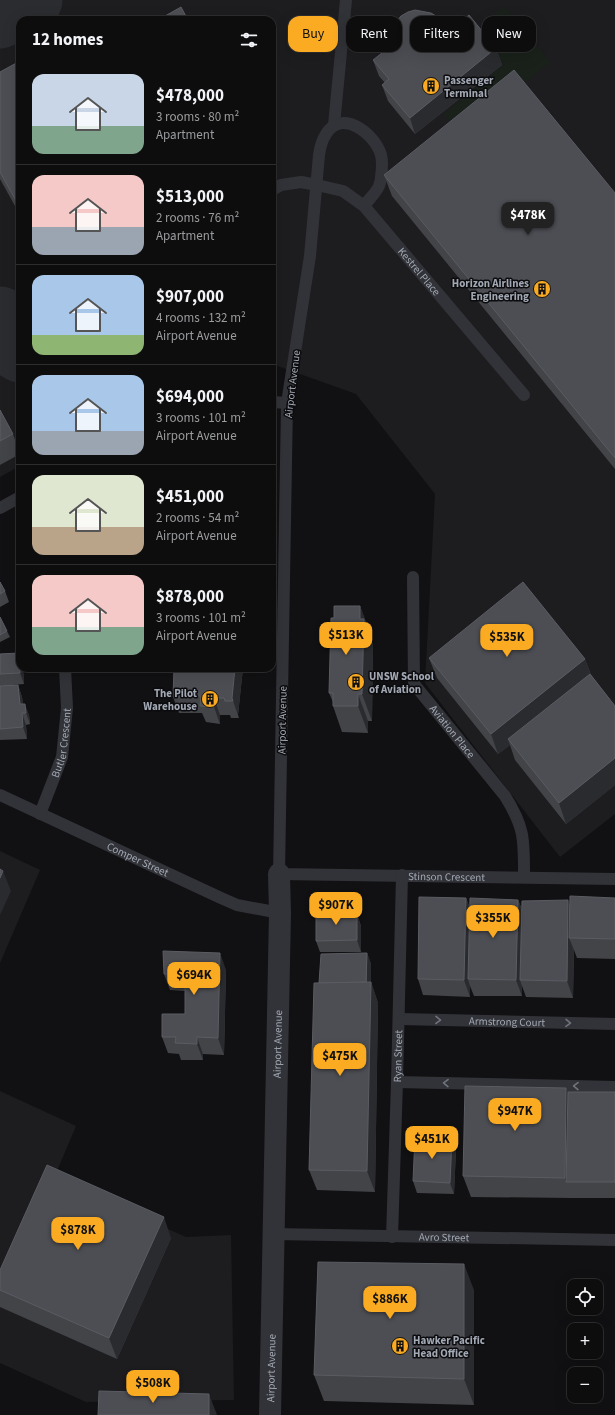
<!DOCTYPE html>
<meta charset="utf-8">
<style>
:root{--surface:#0d0d0e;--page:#161617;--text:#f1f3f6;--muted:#9a9c9e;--line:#2d2d2e;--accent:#faab22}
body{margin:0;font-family:"Source Sans 3",sans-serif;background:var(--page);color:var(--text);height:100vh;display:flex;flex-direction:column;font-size:15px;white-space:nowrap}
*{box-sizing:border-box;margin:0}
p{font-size:13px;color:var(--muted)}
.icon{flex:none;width:22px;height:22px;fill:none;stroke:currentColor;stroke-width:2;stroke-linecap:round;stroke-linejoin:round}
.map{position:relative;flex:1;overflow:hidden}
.sheet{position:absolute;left:16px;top:16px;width:260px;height:656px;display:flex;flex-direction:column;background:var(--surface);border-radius:12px;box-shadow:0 4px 16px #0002,0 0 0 1px var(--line)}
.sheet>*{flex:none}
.top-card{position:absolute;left:288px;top:16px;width:267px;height:36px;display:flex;gap:8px}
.tools{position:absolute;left:567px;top:1279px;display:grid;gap:8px}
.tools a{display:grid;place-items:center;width:36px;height:36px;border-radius:8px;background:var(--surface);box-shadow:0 4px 16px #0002,0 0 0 1px var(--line);font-size:20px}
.price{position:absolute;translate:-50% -34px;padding:0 9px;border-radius:8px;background:var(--accent);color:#111;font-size:13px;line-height:26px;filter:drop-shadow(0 1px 2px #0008)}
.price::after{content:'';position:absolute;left:50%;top:24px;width:12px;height:9px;margin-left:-6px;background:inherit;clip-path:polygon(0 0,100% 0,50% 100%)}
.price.selected{background:#222;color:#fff}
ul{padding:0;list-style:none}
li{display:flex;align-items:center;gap:12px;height:100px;padding:0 16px}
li+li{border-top:1px solid var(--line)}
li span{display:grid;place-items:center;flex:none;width:112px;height:80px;border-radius:12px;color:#555}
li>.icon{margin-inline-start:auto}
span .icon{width:48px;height:48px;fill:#fffc;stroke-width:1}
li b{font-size:17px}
h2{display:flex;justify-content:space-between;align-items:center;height:48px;padding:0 16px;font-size:17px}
.chip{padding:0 14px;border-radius:12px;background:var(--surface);box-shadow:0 4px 16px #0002,0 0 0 1px var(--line);font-size:14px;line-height:36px}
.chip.selected{background:var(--accent);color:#111}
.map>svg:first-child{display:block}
</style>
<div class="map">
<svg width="615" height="1415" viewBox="0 0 615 1415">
<rect width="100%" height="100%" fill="#111113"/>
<g fill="#1d1d20">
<path d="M0,0H615V814L560,857L425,683L435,494L356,394L272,364V20H20V466L0,477Z"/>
<path d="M0,851L40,870L0,963Z"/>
<path d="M0,1091L76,1126L54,1178L186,1237L231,1235L234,1400L86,1402L0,1363Z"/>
</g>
<path fill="#19211a" d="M504,6L550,62L462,135L444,114L504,64L480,34L485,30L481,25Z"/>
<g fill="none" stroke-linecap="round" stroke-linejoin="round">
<g stroke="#2b2c30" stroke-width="61">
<path d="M0,18L32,0"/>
<path d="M0,317L20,352"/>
</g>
<g stroke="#323338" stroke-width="12">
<path d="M334,125L346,0"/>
<path id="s1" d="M272,190L281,185L301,182L317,185L343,191L364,206L524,395"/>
<path id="s2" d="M364,206C369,199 376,193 379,186C380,183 381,180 381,177C382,169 383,163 381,155C375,134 342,108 326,134C322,140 320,148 319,155L310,256L287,403L279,874L615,879"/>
<path d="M272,402L287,403"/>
<path d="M0,508L20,497"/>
<path id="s3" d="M413,577L414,684L505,796C525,828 524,840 524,877"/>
<path id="s4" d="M0,795L221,898L237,905L280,913"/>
<path id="s5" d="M40,814L62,757L67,708L65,668"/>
<path id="s6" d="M399,1019L615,1024"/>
<path d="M397,1082L615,1087"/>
<path id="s7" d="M274,1234L615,1240"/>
<path id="s8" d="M392,1237L397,1082L402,875"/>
</g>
<path stroke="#323338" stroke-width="22" id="s9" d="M270,1415L280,913L279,874"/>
</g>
<g fill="#424448">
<path d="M454,27L496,48L502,65L415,134L388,101L382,85L385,83L379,76L373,60Z"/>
<path d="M20,61V215L0,179V72Z"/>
<path d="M384,175L615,193V469L392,196Z"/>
<path d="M0,410L13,434L20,453V454L0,465Z"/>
<path d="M0,582L5,591L9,602L0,607Z"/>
<path d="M360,606L370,633V636L373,645L372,721H368V733L342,732L333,706V702L329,693L334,618Z"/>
<path d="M0,617L10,637L0,642Z"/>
<path d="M19,653L20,656V668H23L24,684L0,686V654Z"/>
<path d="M429,658L585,659L591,675L615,706V785L566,824L515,760L510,745L498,754L437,678Z"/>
<path d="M182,668H243L238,715L239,718H231L230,715H220V724L206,722L202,713H179L173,697Z"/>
<path d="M18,685L22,697L23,704L29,715L30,724L26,725L27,739L0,740V686Z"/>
<path d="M466,898L470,908L518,900L522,909L570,904L615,898V959L577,958L574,950L573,998L526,997L522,986V996H474L470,986V997L423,995L418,979Z"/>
<path d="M357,914L361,926V952H320L316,941Z"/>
<path d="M367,953L371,964V982L378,1003L375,1192L317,1190L309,1170L319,983Z"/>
<path d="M226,970L224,1055L203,1054V1060H181L179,1054L168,1053L162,1037L185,1014V991L170,990L164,974Z"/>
<path d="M566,1088L568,1092H615V1198H572L471,1197L463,1176Z"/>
<path d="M456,1150L454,1194L417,1193L413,1181Z"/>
<path d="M171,1238L117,1359L0,1307V1270Z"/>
<path d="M474,1290V1405L324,1401L314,1375Z"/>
</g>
<g fill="#2a2b2e">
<path d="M496,48L502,65L415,134L410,118Z"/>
<path d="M360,606L370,633V636L373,645L372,721L362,694L360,619Z"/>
<path d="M19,653L20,656V668H23L24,684L20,673Z"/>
<path d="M585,659L592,679L508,739L510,745L498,754L491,734Z"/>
<path d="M235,668H243L238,715L239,718L232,698Z"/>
<path d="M18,685L22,697L24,713L20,704Z"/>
<path d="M358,694L368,721V733L358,706Z"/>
<path d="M214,698L220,715V724L214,707Z"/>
<path d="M25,704L29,715L30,724L26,713Z"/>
<path d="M22,713L26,725L27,739L23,727Z"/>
<path d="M615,758V785L566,824L559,803Z"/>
<path d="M3,871L11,891L0,915V878Z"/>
<path d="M466,898L472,915L468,979L470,986V997L464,980Z"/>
<path d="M518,900L524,916L520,980L522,986V996L516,980Z"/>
<path d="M568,900L574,917L569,938L574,950L573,998L567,981Z"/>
<path d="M357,914L361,926V952L357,940Z"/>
<path d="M220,953L226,970L224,1055L218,1038Z"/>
<path d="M367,953L371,964V994V982L378,1003L375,1192L367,1171Z"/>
<path d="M197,1037L203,1054V1060L197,1044Z"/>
<path d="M566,1088L574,1109L566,1182L565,1178Z"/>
<path d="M452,1139L456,1150L454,1194L450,1183Z"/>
<path d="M164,1217L171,1238L117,1359L109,1338Z"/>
<path d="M464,1264L474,1290V1405L464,1379Z"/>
<path d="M209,1394L217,1415H209Z"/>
</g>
<g fill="#4d4e54" stroke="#5a5c63">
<path d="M181,7L188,20H158Z"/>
<path d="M415,10L431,13L454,27L469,15L496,48L410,118L382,85L389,79L373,60L392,45L391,32L393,26L401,16L408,12Z"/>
<path d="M20,61V208L0,172V72Z"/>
<path d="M514,70L615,193V458L384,175Z"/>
<path d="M0,410L13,434L0,441Z"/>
<path d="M0,582L5,591L0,594Z"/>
<path d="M523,582L585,659L491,734L429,658Z"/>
<path d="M334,606H360V619H364L362,694H358V706H333V693H329L331,618H334Z"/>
<path d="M0,617L7,631L0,635Z"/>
<path d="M19,653L20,673L0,674V654Z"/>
<path d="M174,668H235L232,698L233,701H225L224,698H214V707L200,706L201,696L173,697Z"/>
<path d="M590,674L615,706V758L559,803L508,739Z"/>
<path d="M18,685L20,704H25L26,713H22L23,727L0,729V686Z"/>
<path d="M0,869L3,871L0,878Z"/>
<path d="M570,896L615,898V939L569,938Z"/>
<path d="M419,897L466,898L464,980L418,979Z"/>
<path d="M470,898L518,900L516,980L468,979Z"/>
<path d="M568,900L567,981L520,980L522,901Z"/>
<path d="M316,911L357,914V940L316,941Z"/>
<path d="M163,951L220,953L218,1038L197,1037V1044L175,1043L176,1037H162V1014H185V975L164,974Z"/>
<path d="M367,953L366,982L319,983L321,954Z"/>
<path d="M371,982L367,1171L309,1170L314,983Z"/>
<path d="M465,1086L566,1088L565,1178L463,1176Z"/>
<path d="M568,1092H615V1182H566Z"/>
<path d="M415,1136L452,1139L450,1183L413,1181Z"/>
<path d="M47,1165L164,1217L109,1338L0,1290V1270Z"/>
<path d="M318,1262L464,1264V1379L314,1375Z"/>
<path d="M99,1391L209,1394V1415H98Z"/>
</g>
<defs><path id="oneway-chevron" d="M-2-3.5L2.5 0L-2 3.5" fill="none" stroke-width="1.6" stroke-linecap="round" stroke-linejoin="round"/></defs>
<g stroke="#70737c">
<use href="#oneway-chevron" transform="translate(438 1020) rotate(1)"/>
<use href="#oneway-chevron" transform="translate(568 1023) rotate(1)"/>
<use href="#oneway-chevron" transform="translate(446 1083) rotate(-179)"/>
<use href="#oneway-chevron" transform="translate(576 1086) rotate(-179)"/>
</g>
<defs>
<g id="building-disc" transform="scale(0.9)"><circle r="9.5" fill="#faab22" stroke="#0c0c0e"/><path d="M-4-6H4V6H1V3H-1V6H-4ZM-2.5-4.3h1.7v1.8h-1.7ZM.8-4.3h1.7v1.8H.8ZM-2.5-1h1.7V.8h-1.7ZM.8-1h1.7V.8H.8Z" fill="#111"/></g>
</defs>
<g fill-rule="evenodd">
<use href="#building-disc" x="431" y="86"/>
<use href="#building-disc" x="542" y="289"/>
<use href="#building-disc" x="356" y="682"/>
<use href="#building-disc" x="210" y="699"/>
<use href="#building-disc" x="400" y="1346"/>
</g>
<g text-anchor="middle" stroke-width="3" stroke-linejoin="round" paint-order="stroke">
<g font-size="11" font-weight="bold" fill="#a2a8b4" stroke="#0c0c0e" text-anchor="start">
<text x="444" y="84">Passenger<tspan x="444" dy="13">Terminal</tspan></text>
<text x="529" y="287" text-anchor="end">Horizon Airlines<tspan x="529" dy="13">Engineering</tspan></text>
<text x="369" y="680">UNSW School<tspan x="369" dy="13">of Aviation</tspan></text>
<text x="197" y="697" text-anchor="end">The Pilot<tspan x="197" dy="13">Warehouse</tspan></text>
<text x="413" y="1344">Hawker Pacific<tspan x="413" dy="13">Head Office</tspan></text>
</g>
<g font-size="11" fill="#a2a8b4" stroke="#0c0c0e">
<text dy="4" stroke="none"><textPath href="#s1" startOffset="185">Kestrel Place</textPath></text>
<text transform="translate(292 384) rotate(-83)" y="4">Airport Avenue</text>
<text transform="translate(282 720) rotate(-89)" y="4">Airport Avenue</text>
<text dy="4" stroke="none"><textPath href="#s3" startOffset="168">Aviation Place</textPath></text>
<text dy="4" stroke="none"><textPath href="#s5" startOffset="75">Butler Crescent</textPath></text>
<text dy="4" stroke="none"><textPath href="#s4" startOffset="152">Comper Street</textPath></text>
<text dy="4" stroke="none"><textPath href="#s2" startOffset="1041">Stinson Crescent</textPath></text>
<text dy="4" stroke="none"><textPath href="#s6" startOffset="108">Armstrong Court</textPath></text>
<text dy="4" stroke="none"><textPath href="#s9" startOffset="371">Airport Avenue</textPath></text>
<text dy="4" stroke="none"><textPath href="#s8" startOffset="181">Ryan Street</textPath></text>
<text dy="4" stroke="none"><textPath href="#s7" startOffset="170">Avro Street</textPath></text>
<text dy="4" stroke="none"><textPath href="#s9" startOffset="47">Airport Avenue</textPath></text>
</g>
</g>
</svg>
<div class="tools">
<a><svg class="icon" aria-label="locate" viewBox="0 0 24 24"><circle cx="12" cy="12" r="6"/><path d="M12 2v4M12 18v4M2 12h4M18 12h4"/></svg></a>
<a>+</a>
<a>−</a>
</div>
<b class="price selected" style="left:528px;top:236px">$478K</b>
<b class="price" style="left:346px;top:656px">$513K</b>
<b class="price" style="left:507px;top:658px">$535K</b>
<b class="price" style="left:336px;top:926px">$907K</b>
<b class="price" style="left:493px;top:939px">$355K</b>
<b class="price" style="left:194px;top:996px">$694K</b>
<b class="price" style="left:340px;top:1077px">$475K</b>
<b class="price" style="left:515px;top:1132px">$947K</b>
<b class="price" style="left:432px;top:1160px">$451K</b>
<b class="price" style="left:78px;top:1251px">$878K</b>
<b class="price" style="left:390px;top:1320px">$886K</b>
<b class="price" style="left:153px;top:1404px">$508K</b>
<div class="top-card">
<a class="chip selected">Buy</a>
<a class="chip">Rent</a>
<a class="chip">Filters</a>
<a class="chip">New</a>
</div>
<section class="sheet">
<h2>12 homes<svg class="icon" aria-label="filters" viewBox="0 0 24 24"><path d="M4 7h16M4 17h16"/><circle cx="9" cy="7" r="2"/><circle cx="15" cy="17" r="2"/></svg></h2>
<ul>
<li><span style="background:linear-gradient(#c9d6e8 65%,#7fa58c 0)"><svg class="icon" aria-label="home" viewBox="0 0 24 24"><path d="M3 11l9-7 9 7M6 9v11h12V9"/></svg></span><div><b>$478,000</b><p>3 rooms · 80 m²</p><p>Apartment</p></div></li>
<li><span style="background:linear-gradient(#f6c9c9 65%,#9aa5b1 0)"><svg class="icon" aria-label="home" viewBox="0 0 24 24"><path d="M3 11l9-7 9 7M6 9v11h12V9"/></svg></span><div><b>$513,000</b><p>2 rooms · 76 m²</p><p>Apartment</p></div></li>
<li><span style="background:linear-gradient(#a9c7e8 75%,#8fb573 0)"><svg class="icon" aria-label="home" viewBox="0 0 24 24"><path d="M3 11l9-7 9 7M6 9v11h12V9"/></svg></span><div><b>$907,000</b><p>4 rooms · 132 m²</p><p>Airport Avenue</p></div></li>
<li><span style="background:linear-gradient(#a9c7e8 70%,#9aa5b1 0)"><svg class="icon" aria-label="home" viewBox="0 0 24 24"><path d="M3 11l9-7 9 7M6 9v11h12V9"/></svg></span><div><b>$694,000</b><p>3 rooms · 101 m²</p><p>Airport Avenue</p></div></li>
<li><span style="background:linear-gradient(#dfe7d0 65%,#b9a48a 0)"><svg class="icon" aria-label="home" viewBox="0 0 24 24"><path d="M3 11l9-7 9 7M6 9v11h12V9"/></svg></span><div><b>$451,000</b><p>2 rooms · 54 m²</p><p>Airport Avenue</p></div></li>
<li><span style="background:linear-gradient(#f6c9c9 65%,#7fa58c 0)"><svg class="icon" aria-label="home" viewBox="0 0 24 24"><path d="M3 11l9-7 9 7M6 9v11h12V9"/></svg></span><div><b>$878,000</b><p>3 rooms · 101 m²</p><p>Airport Avenue</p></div></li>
</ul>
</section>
</div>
